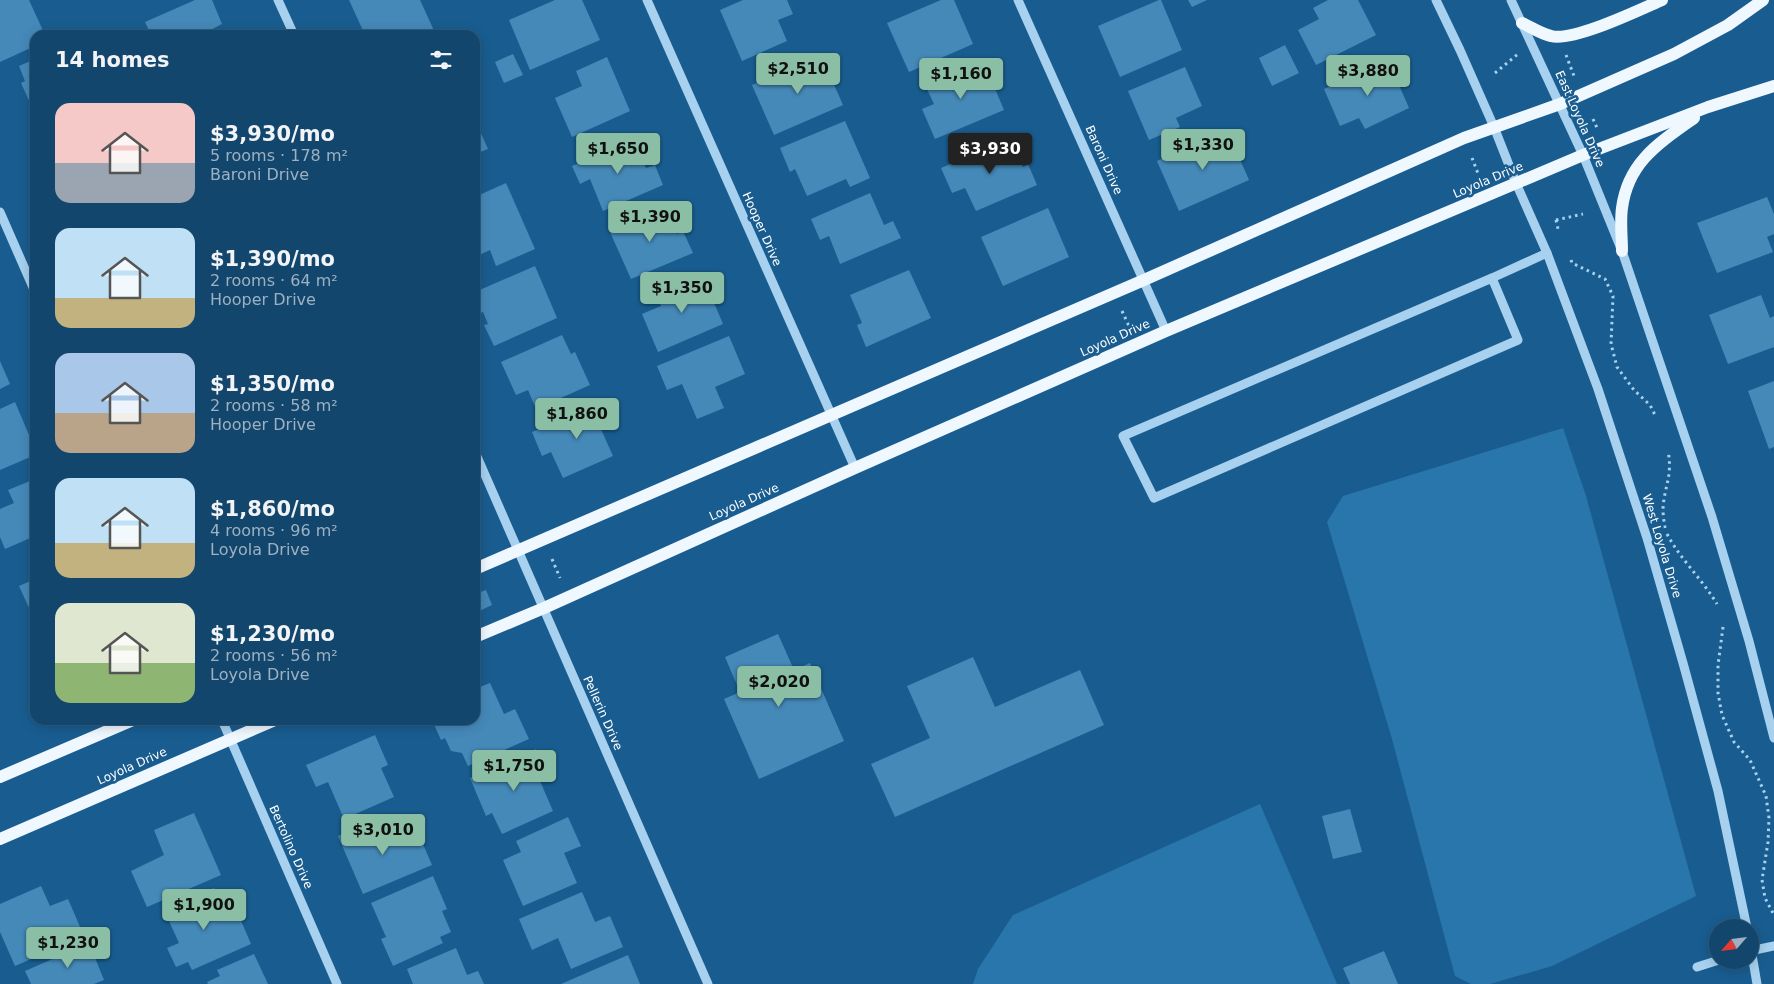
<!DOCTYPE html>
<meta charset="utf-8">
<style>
:root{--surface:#13466c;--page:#205074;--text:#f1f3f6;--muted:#9db1c2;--line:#325e7f;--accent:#8abfa5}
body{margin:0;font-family:"DejaVu Sans",sans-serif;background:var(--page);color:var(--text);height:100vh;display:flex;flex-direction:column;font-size:19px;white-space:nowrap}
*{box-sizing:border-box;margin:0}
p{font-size:16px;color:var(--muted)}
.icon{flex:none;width:28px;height:28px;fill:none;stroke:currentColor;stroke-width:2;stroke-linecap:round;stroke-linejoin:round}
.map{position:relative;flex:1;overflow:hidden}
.panel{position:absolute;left:30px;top:30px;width:450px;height:695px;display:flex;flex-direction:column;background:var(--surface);border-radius:15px;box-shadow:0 2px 12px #0003,0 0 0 1px var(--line)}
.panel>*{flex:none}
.needle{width:32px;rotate:242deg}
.tools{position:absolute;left:1709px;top:919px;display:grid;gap:10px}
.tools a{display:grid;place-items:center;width:50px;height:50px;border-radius:50%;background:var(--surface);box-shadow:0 2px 12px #0003,0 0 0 1px var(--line);font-size:25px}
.price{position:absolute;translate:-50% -42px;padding:0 11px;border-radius:5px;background:var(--accent);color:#111;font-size:16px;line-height:32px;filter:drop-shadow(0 1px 2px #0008)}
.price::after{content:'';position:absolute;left:50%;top:30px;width:15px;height:11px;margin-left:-8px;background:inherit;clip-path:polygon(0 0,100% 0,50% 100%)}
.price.current{background:#222;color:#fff}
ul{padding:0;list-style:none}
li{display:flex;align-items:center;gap:15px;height:125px;padding:0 25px}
li span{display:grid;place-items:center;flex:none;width:140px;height:100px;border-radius:15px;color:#555}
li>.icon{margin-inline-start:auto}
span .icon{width:60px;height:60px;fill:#fffc;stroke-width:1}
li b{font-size:21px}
h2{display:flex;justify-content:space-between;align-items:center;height:60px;padding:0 25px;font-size:21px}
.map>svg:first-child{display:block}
</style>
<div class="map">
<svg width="1774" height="984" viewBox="0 0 1774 984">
<rect width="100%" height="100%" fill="#195d90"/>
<g fill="#2976ac">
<path d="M1563,428L1586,496L1696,896L1552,966L1490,984H1471L1455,976L1392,739L1327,522L1343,496Z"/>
<path d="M1260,804L1337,984H973L978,969L1013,915Z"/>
</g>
<g fill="#4589b9">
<path d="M0,0H29L45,35H35V46L0,62Z"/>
<path d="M195,0H212L222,24L201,35H151L145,22Z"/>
<path d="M349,0H420L436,35H375L374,32L365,35Z"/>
<path d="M555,0H582L600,40L530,70L509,20Z"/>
<path d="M743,0H787L793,14L778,20L787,41L742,61L720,10Z"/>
<path d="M941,0H954L973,44L909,72L887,23Z"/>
<path d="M1159,0H1161L1182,50L1120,77L1098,26Z"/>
<path d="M1188,0H1207L1192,7Z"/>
<path d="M1328,0H1358L1376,35L1316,65L1298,30L1319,19L1313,8Z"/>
<path d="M1285,45L1299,73L1272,86L1259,58Z"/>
<path d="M513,54L523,75L504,83L495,62Z"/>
<path d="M821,55L843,105L774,135L752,85Z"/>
<path d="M607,57L630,111L572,137L555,98L582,86L576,71Z"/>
<path d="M35,59V103L31,105L21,83L25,81L19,66Z"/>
<path d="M983,60L1004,110L935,139L922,109L934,104L925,85Z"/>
<path d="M1388,60L1409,108L1365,129L1359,118L1340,126L1324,89Z"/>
<path d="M1185,67L1202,106L1176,118L1180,127L1149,140L1128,91Z"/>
<path d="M475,120L488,149L475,154Z"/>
<path d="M845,121L870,178L850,187L846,179L807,196L795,169L790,172L780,148Z"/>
<path d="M1227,130L1249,180L1179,211L1157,161Z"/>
<path d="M1011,139L1023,167L1028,164L1037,185L976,211L965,188L952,193L941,168Z"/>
<path d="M634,140L646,168L655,165L663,185L603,211L590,179L580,184L572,166Z"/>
<path d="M506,183L535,249L496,266L490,250L475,257V197Z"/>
<path d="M870,193L884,225L893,221L901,238L840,264L829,236L820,240L811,219Z"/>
<path d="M1767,197L1774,214V234L1767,237L1773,252L1717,273L1697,223Z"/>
<path d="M666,207L677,234L683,231L693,253L631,279L610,232Z"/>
<path d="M1048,208L1069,257L1003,286L981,237Z"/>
<path d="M535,266L557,318L494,346L484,325L488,324L483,312L480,313L475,302V292Z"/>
<path d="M909,270L931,318L866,347L857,325L862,323L850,295Z"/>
<path d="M702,274L723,324L658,352L642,314L661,306L656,294Z"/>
<path d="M1761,295L1770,318L1774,316V347L1728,364L1709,315Z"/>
<path d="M562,335L571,354L575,352L590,385L536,409L528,390L516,395L501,362Z"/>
<path d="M729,336L745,374L715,387L724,408L697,419L682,384L667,390L657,366Z"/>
<path d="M0,361L10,384L0,389Z"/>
<path d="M1774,381V447L1769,449L1748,391Z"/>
<path d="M604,401L613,421L600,427L613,456L563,478L551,452L542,456L532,432Z"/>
<path d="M15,402L35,449V455L0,470V409Z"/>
<path d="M35,479V536L5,549L0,537V509L14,503L8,490Z"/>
<path d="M35,579V621L19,586Z"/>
<path d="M486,590L492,605L475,613V594Z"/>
<path d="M778,634L794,670L810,663L844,741L759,779L724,699L740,692L725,657Z"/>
<path d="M973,657L995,707L1080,670L1104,725L895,817L871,764L930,738L907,686Z"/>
<path d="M490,683L504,714L515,709L529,739L468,766L462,753L451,751L445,738L441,740L432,720H475V689Z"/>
<path d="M375,735L388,765L381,768L394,797L344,819L328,782L316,787L306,765Z"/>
<path d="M536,749L549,778L540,781L553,811L502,834L492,813L486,816L470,778Z"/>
<path d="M1350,809L1362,852L1333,859L1322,816Z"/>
<path d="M194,813L221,875L147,907L131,871L164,855L154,830Z"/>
<path d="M568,817L581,846L564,853L577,883L523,906L503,860L521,852L516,841Z"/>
<path d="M375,820L384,841L416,828L432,865L363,894L338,836Z"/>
<path d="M433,876L447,909L442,911L451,932L440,937L443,943L393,966L381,939L386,937L371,903Z"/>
<path d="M41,886L50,906L68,899L84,936L15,966L0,932V904Z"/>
<path d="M214,888L228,921L239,916L251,944L192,970L188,962L176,967L167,948L179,943L164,910Z"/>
<path d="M582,892L595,922L610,916L623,947L571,969L558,938L532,950L519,919Z"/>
<path d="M89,943L104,980L94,984H31L25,971Z"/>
<path d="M456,948L467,975L478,971L484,984H413L407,969Z"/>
<path d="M1384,951L1398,984H1350L1343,968Z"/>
<path d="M254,954L268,984H208L207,982L220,976L217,970Z"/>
<path d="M628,955L640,984H561Z"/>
</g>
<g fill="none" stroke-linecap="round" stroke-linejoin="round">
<g stroke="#a7d1ef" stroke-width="3" stroke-dasharray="2.5 4" stroke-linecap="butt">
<path d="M1566,55L1574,76"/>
<path d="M1495,73L1518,54"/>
<path d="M1593,119L1597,128"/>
<path d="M1472,158L1479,176"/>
<path d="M1556,220L1558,229"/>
<path d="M1556,220L1583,214"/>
<path d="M1571,260L1572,263L1605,279L1613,296L1611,344L1617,367L1634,390L1650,405L1656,417"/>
<path d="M1122,311L1129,326"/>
<path d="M1665,528C1664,522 1663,515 1663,509C1664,487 1673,476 1668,451"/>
<path d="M1667,534C1681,560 1702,579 1717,604"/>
<path d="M552,559L560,578"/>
<path d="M1723,627L1718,665V693L1722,715L1734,742L1750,760L1766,796L1769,818L1768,842L1762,880L1765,898L1774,915"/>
</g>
<g stroke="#a7d1ef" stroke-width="9">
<path d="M278,0L294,35"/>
<path d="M647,0L855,468"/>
<path d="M1018,0L1166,331"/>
<path d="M1436,0L1460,50L1494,127L1516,183L1547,253L1598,389L1647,538L1683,663L1718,791L1747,928"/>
<path d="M1511,0L1583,155L1622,251L1712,517L1749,641L1774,738"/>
<path d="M0,212L35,292"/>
<path d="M1492,278L1518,340L1154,498L1123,436Z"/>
<path d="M1492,278L1547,253"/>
<path d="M475,452L708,984"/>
<path d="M222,720L337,984"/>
<path d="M1750,943L1757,984"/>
<path d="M1750,951L1774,946"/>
<path d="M1697,967L1719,960"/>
</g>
<g stroke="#eff7ff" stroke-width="12">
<path d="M1522,23C1531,27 1541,34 1551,36C1573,42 1639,10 1662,0"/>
<path d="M1622,251C1622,237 1620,222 1622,208C1628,162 1659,143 1694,118"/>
<path d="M475,569L1144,280L1464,138L1560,104L1583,94L1674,54L1728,25L1763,0"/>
<path d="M475,637L544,608L855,468L1166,331L1583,155L1708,107L1774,86"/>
<path d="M0,777L133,720"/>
<path d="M0,839L275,720"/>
</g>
</g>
<g text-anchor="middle" stroke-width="5" stroke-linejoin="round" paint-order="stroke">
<g font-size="12" fill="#fff" stroke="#195d90">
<text transform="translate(1580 119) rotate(66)" y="4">East Loyola Drive</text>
<text transform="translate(1104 160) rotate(66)" y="4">Baroni Drive</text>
<text transform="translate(1488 180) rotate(-23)" y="4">Loyola Drive</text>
<text transform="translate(762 229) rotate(66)" y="4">Hooper Drive</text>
<text transform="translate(1115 338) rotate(-24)" y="4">Loyola Drive</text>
<text transform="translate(744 502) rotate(-24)" y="4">Loyola Drive</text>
<text transform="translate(1662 546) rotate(73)" y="4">West Loyola Drive</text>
<text transform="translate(603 713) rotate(66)" y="4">Pellerin Drive</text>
<text transform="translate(132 766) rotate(-24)" y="4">Loyola Drive</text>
<text transform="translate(291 847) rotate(66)" y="4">Bertolino Drive</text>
</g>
</g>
</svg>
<div class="tools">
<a><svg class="needle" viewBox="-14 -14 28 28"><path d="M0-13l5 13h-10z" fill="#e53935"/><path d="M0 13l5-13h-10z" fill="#9db1c2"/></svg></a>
</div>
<b class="price" style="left:798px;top:95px">$2,510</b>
<b class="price" style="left:1368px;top:97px">$3,880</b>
<b class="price" style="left:961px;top:100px">$1,160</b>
<b class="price" style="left:1203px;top:171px">$1,330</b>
<b class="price" style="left:618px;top:175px">$1,650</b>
<b class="price current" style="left:990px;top:175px">$3,930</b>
<b class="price" style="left:650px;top:243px">$1,390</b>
<b class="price" style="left:682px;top:314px">$1,350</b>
<b class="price" style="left:577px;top:440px">$1,860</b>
<b class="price" style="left:779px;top:708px">$2,020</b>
<b class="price" style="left:514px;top:792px">$1,750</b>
<b class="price" style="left:383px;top:856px">$3,010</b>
<b class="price" style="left:204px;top:931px">$1,900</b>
<b class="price" style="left:68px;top:969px">$1,230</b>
<section class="panel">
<h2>14 homes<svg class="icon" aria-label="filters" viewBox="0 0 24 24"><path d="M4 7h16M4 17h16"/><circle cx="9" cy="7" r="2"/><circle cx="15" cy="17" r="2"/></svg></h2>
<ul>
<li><span style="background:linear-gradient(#f6c9c9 60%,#9aa5b1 0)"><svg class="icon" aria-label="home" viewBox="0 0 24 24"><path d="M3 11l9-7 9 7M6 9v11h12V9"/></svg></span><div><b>$3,930/mo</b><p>5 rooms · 178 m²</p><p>Baroni Drive</p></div></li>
<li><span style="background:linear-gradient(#bfe0f5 70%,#c2b280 0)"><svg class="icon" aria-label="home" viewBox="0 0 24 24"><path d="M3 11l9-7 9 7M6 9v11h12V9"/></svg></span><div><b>$1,390/mo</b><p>2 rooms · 64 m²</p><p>Hooper Drive</p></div></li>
<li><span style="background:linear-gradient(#a9c7e8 60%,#b9a48a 0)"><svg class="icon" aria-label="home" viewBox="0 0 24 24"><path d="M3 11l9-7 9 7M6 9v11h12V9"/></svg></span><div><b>$1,350/mo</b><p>2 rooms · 58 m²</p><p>Hooper Drive</p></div></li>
<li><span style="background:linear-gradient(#bfe0f5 65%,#c2b280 0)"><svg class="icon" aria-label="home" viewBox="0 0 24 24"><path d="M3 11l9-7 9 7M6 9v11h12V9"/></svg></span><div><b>$1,860/mo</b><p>4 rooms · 96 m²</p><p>Loyola Drive</p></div></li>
<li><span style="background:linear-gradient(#dfe7d0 60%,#8fb573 0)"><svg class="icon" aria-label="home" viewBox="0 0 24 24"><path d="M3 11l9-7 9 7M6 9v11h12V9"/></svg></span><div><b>$1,230/mo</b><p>2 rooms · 56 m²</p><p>Loyola Drive</p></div></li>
</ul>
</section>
</div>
